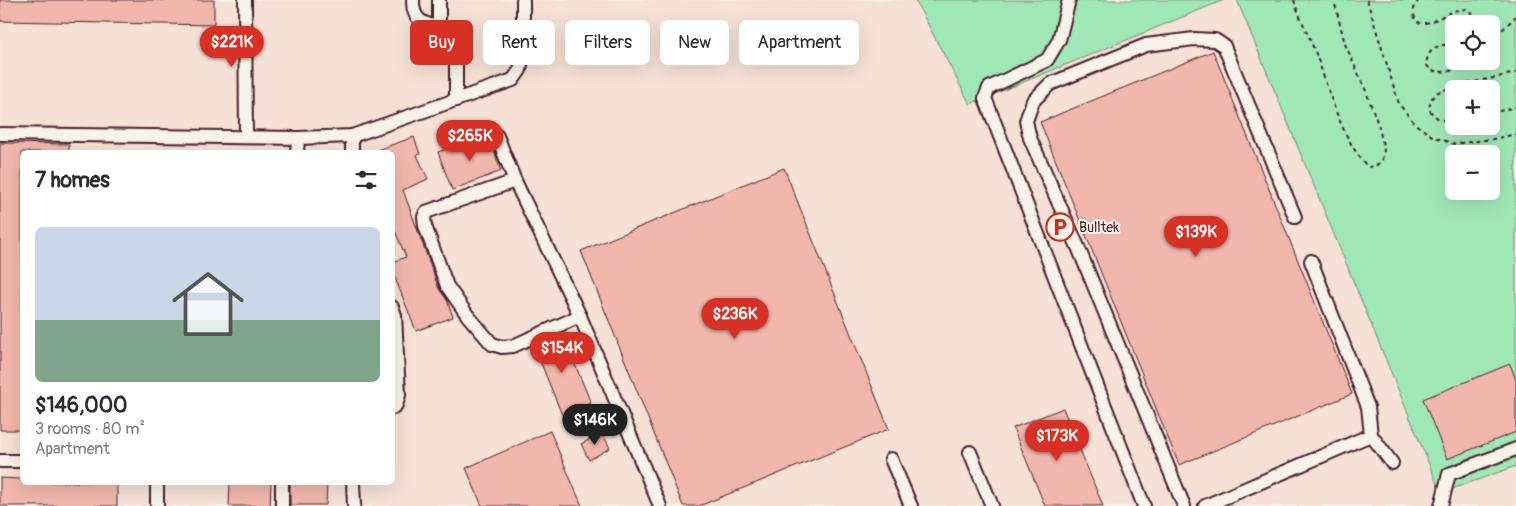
<!DOCTYPE html>
<meta charset="utf-8">
<style>
:root{--surface:#fff;--page:#f7f7f7;--text:#2b2b33;--muted:#7c7c81;--accent:#d93025}
body{margin:0;font-family:Pangolin,sans-serif;background:var(--page);color:var(--text);height:100vh;display:flex;flex-direction:column;font-size:19px;white-space:nowrap}
*{box-sizing:border-box;margin:0}
p{font-size:16px;color:var(--muted)}
.icon{flex:none;width:28px;height:28px;fill:none;stroke:currentColor;stroke-width:2;stroke-linecap:round;stroke-linejoin:round}
.map{position:relative;flex:1;overflow:hidden}
.panel{position:absolute;left:20px;top:150px;width:375px;height:335px;display:flex;flex-direction:column;background:var(--surface);border-radius:8px;box-shadow:0 5px 20px #0002}
.panel>*{flex:none}
.top-card{position:absolute;left:410px;top:20px;width:475px;height:45px;display:flex;gap:10px}
.tools{position:absolute;left:1445px;top:15px;display:grid;gap:10px}
.tools a{display:grid;place-items:center;width:55px;height:55px;border-radius:8px;background:var(--surface);box-shadow:0 5px 20px #0002;font-size:25px}
.price{position:absolute;translate:-50% -42px;padding:0 11px;border-radius:18px;background:var(--accent);color:#fff;font-size:16px;line-height:32px;filter:drop-shadow(0 1px 2px #0008)}
.price::after{content:'';position:absolute;left:50%;top:30px;width:15px;height:11px;margin-left:-8px;background:inherit;clip-path:polygon(0 0,100% 0,50% 100%)}
.price.active{background:#222;color:#fff}
ul{padding:0;list-style:none}
li{display:grid;align-content:center;gap:10px;height:265px;padding:0 15px}
li span{display:grid;place-items:center;height:155px;border-radius:8px;color:#555}
li>.icon{margin-inline-start:auto}
span .icon{width:90px;height:90px;fill:#fffc;stroke-width:1}
li b{font-size:21px}
h2{display:flex;justify-content:space-between;align-items:center;height:60px;padding:0 15px;font-size:21px}
.chip{padding:0 18px;border-radius:8px;background:var(--surface);box-shadow:0 5px 20px #0002;font-size:18px;line-height:45px}
.chip.active{background:var(--accent);color:#fff}
.map>svg:first-child{display:block}
</style>
<div class="map">
<svg width="1516" height="506" viewBox="0 0 1516 506">
<rect width="100%" height="100%" fill="#f7f3e8"/>
<filter id="ink" filterUnits="userSpaceOnUse"><feTurbulence type="fractalNoise" baseFrequency=".02" numOctaves="2"/><feDisplacementMap in="SourceGraphic" scale="10" xChannelSelector="R" yChannelSelector="G"/><feConvolveMatrix kernelMatrix="1 2 1 2 8 2 1 2 1" color-interpolation-filters="sRGB"/></filter>
<g filter="url(#ink)">
<path fill="#f5e1d6" fill-rule="evenodd" d="M0,0H915L970,104L1224,0H1237L1440,492L1516,466V506H0ZM22,152H392V482H22Z"/>
<g fill="#9fe8b6" stroke="#748470" fill-rule="evenodd">
<path d="M915,0H1224L970,104Z"/>
<path d="M1237,0H1516V466L1441,493ZM1454,24H1491V61H1454ZM1454,89H1491V126H1454ZM1454,154H1491V191H1454Z"/>
</g>
<g fill="#f1b7ac" stroke="#4a1f2b">
<path d="M0,0H214V25L0,21Z"/>
<path d="M1213,51L1352,394L1179,465L1040,122Z"/>
<path d="M488,134L501,171L452,190L438,152Z"/>
<path d="M414,137L420,154L417,155L428,179L403,190L439,289L447,300L453,317L416,331L392,270V262L406,257L392,224V152L374,151Z"/>
<path d="M0,143L69,144V152H22V430H0Z"/>
<path d="M784,168L889,429L699,506H683L581,251Z"/>
<path d="M562,333L591,403L562,415L534,346Z"/>
<path d="M1510,364L1516,380V432L1447,459L1423,399Z"/>
<path d="M1063,408L1103,506H1045L1013,428Z"/>
<path d="M550,431L582,506H482L466,468Z"/>
<path d="M602,433L610,448L589,460L581,444Z"/>
<path d="M0,478L22,479V482H117V506H0Z"/>
<path d="M230,482H271L270,506H229Z"/>
<path d="M290,482H327L326,505H290Z"/>
</g>
<g fill="none" stroke-linecap="round" stroke-linejoin="round">
<g stroke="#4a1f2b" stroke-width="16">
<g id="minor">
<path d="M245,0L246,137"/>
<path d="M413,0C412,32 440,21 456,37V100"/>
<path d="M1069,0L1059,40L1047,60L989,88L985,98L1144,506"/>
<path d="M439,28V0"/>
<path d="M0,134L298,138L352,136L513,80L520,70L523,55V0"/>
<path d="M352,136V152"/>
<path d="M497,136L515,181L580,316L660,506"/>
<path d="M297,152L298,138"/>
<path d="M515,181L426,212L424,217L425,226L447,286L468,316L492,344L502,347L513,346L580,316"/>
<path d="M1311,261L1368,407L1371,435L1392,463"/>
<path d="M392,307L395,315L399,395L396,405L392,408"/>
<path d="M970,452L992,506"/>
<path d="M891,459L911,506"/>
<path d="M0,461H22"/>
<path d="M282,482V506"/>
<path d="M353,482L354,506"/>
<path d="M157,506V482"/>
<path d="M1184,506L1078,247L1030,138L1026,121L1033,101L1050,84L1146,45L1194,39L1215,40L1224,46L1295,217"/>
<path d="M1205,506L1371,435"/>
<path d="M1441,506L1449,474L1516,449"/>
</g>
</g>
<g stroke="#4a1f2b" stroke-width="2" stroke-dasharray="4 4" stroke-linecap="butt">
<path d="M1294,0C1300,19 1309,36 1316,54C1329,90 1341,139 1368,167L1376,166L1382,160L1384,150L1379,127L1366,91L1345,44L1334,0"/>
<path d="M1367,0L1399,104L1415,124L1432,136L1454,144L1493,139L1516,134"/>
<path d="M1419,0C1415,5 1413,8 1414,14C1416,34 1442,16 1451,12C1456,10 1461,10 1466,9L1474,15L1475,24"/>
<path d="M1491,41L1516,16"/>
<path d="M1454,43C1438,46 1429,46 1426,64C1427,66 1430,69 1432,70C1442,75 1463,69 1471,61"/>
<path d="M1491,113L1516,107"/>
<path d="M1454,121C1442,121 1435,119 1429,109L1431,99L1438,92L1460,85L1516,73"/>
</g>
<use href="#minor" stroke="#f7f3e8" stroke-width="12"/>
</g>
</g>
<defs>
<g id="parking-ring" transform="scale(1.4375)"><circle r="9.5" fill="#f7f3e8" stroke="#c8321e" stroke-width="1.5"/><path d="M-3.5-5.5H1a3.5 3.5 0 0 1 0 7H-1V5.5H-3.5ZM-1-3.4V-.6H.8a1.4 1.4 0 0 0 0-2.8Z" fill="#c8321e"/></g>
</defs>
<g fill-rule="evenodd">
<use href="#parking-ring" x="1060" y="227"/>
</g>
<g text-anchor="middle" stroke-width="4" stroke-linejoin="round" paint-order="stroke">
<g font-size="14" fill="#4a1f2b" stroke="#f7f3e8" text-anchor="start">
<text x="1079" y="232">Bulltek</text>
</g>
</g>
</svg>
<div class="tools">
<a><svg class="icon" aria-label="locate" viewBox="0 0 24 24"><circle cx="12" cy="12" r="6"/><path d="M12 2v4M12 18v4M2 12h4M18 12h4"/></svg></a>
<a>+</a>
<a>−</a>
</div>
<b class="price" style="left:232px;top:68px">$221K</b>
<b class="price" style="left:470px;top:162px">$265K</b>
<b class="price" style="left:1196px;top:258px">$139K</b>
<b class="price" style="left:735px;top:340px">$236K</b>
<b class="price" style="left:562px;top:374px">$154K</b>
<b class="price active" style="left:595px;top:446px">$146K</b>
<b class="price" style="left:1057px;top:462px">$173K</b>
<div class="top-card">
<a class="chip active">Buy</a>
<a class="chip">Rent</a>
<a class="chip">Filters</a>
<a class="chip">New</a>
<a class="chip">Apartment</a>
</div>
<section class="panel">
<h2>7 homes<svg class="icon" aria-label="filters" viewBox="0 0 24 24"><path d="M4 7h16M4 17h16"/><circle cx="9" cy="7" r="2"/><circle cx="15" cy="17" r="2"/></svg></h2>
<ul>
<li><span style="background:linear-gradient(#c9d6e8 60%,#7fa58c 0)"><svg class="icon" aria-label="home" viewBox="0 0 24 24"><path d="M3 11l9-7 9 7M6 9v11h12V9"/></svg></span><div><b>$146,000</b><p>3 rooms · 80 m²</p><p>Apartment</p></div></li>
</ul>
</section>
</div>
